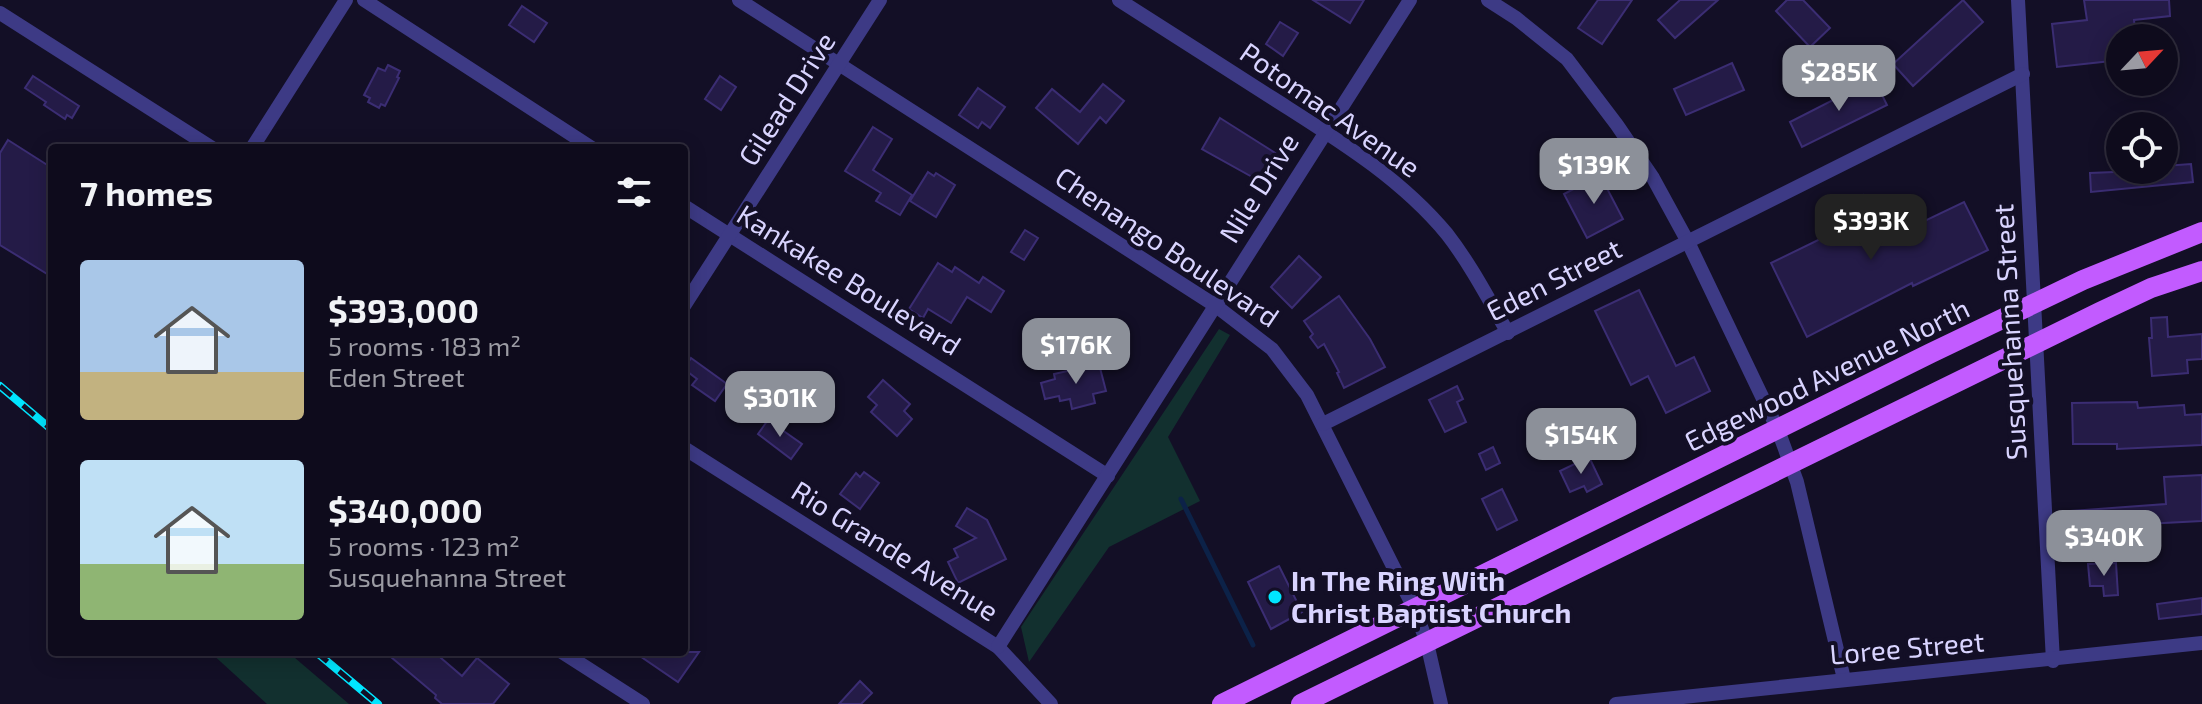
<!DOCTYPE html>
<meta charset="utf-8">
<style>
:root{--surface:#0e0b1c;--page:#1c1929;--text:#f1f3f6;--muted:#9b9ba3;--line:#2e2b3b;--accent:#8c9099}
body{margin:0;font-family:"Exo 2",sans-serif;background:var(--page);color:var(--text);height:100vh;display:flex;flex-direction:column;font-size:30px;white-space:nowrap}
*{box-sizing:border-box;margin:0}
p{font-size:26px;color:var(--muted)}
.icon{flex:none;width:44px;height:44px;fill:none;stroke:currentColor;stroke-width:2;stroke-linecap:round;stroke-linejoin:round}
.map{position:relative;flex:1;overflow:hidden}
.drawer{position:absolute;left:48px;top:144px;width:640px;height:512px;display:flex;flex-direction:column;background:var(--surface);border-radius:8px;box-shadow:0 4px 20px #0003,0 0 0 2px var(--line)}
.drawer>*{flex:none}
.needle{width:52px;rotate:64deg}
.fabs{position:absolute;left:2106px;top:24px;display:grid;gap:16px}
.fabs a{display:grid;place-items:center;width:72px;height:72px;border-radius:50%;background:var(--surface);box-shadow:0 4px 20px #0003,0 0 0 2px var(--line);font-size:40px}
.price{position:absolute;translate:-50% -68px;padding:0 18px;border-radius:16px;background:var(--accent);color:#fff;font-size:26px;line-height:52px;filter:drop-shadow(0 2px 4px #0008)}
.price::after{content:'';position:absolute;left:50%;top:48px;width:24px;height:18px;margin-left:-12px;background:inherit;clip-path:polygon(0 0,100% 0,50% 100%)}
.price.current{background:#222;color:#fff}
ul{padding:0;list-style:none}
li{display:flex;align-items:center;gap:24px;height:200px;padding:0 32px}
li span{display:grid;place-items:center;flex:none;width:224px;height:160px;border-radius:8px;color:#555}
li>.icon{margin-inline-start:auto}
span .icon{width:96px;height:96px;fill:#fffc;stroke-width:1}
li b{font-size:34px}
h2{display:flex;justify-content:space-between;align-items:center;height:96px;padding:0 32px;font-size:34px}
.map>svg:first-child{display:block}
</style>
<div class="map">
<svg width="2202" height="704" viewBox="0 0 2202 704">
<rect width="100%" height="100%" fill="#130f26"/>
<g fill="#12302f">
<path d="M1219,329L1230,335L1168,437L1200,501L1109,547L1029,662L1021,627Z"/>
<path d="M210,652H288L349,704H267Z"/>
</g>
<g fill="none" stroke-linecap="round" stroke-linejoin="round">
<path stroke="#0c2248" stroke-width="5" d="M1181,499L1253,645"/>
</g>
<g fill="#241b47" stroke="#3b2d73" stroke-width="2">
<path d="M1313,0H1364L1350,23Z"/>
<path d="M1598,0H1632L1602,44L1578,28Z"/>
<path d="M1680,0H1718L1675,38L1658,20Z"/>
<path d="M1787,0H1803L1830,28L1810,47L1776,11Z"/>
<path d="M1963,0L1983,22L1913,86L1893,64Z"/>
<path d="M2084,0H2169L2170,16L2134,20L2136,38H2120V60L2057,67L2052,24L2087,20Z"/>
<path d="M522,6L547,23L534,42L509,25Z"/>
<path d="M1280,22L1298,33L1283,56L1266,44Z"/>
<path d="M1732,63L1744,90L1686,115L1674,89Z"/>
<path d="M388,65L400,71L397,77L399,78L385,106L381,104L379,108L368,102L370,98L364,95L378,68L385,71Z"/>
<path d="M33,76L79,106L72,118L67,115L65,119L44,105L46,102L25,88Z"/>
<path d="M720,76L736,87L721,110L705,99Z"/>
<path d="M1874,79L1887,105L1802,147L1790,122Z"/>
<path d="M1103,84L1124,101L1106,123L1100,117L1078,144L1036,108L1052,89L1080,112Z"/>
<path d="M978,88L1005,107L990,128L982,122L978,128L959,115Z"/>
<path d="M1220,118L1280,156L1263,183L1202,149Z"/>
<path d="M873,127L892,139L873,170L912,195L900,215L876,201L881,193L845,171Z"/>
<path d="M8,140L52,168V277L0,245V153Z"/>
<path d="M2191,164L2193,182L2091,192L2090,173L2164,170V166Z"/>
<path d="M928,172L934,176L936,173L955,185L936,217L910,201Z"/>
<path d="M1600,175L1623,219L1587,238L1564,194Z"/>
<path d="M1863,195L1885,240L1964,202L1988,250L1913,286L1912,283L1807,337L1771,263L1843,228L1834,209Z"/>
<path d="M1025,230L1038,238L1024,260L1011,252Z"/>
<path d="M1299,256L1321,277L1292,308L1271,287Z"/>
<path d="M938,263L952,272L955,267L979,283L983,277L1004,291L991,312L967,297L951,323L928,309L923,318L909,309Z"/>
<path d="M1639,290L1676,366L1694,357L1710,391L1666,413L1648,376L1631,385L1595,311Z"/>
<path d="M1339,296L1370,339L1385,367L1344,388L1337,373L1339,372L1324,344L1318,348L1310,337L1313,334L1304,321Z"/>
<path d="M2167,317L2168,337L2202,334V359L2187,360L2188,373L2152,376L2149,338H2152L2151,318Z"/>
<path d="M1063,325L1082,338L1070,358L1050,346Z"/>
<path d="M691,358L727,384L715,401L692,385L697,379L684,369Z"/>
<path d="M1099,364L1106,391L1093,394L1095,403L1072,409L1070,399L1060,401L1059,396L1045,399L1041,383L1055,379L1054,374Z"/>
<path d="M883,380L910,404L904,411L912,419L897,436L871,412L877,405L868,397Z"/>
<path d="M1457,386L1463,399L1457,402L1466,422L1445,432L1429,400Z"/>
<path d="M2137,402L2138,408L2184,405L2185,415L2202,414V445L2117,449V444H2073L2072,403Z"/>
<path d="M768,420L802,444L791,459L758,434Z"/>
<path d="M1493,447L1500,463L1486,470L1479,454Z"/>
<path d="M1589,457L1602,484L1587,492L1584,486L1570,492L1560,471Z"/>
<path d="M864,472L879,483L860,509L840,494L856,473L860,477Z"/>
<path d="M2202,475V521L2145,524L2147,541L2115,543V534L2073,536L2071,511L2166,504L2164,477Z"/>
<path d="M1502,489L1517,520L1497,530L1482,499Z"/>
<path d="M967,508L987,520L1006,559L958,583L948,562L958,557L954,549L976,538L956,526Z"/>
<path d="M2116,563L2118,595L2104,596L2103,586H2090L2088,564Z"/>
<path d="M1279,566L1302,612L1271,629L1248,582Z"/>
<path d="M2202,598V614L2159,619L2157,604Z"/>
<path d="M385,652H434L462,676L477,658L509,684L493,704H442L435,698L436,695Z"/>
<path d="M634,652H699L678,682Z"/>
<path d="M860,681L872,693L861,704H839Z"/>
</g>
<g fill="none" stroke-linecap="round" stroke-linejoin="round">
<g stroke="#3d3a85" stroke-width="14">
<path d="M364,0L592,148"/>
<path d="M739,0L1216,306L1272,349L1307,395L1415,610L1427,643L1441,704"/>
<path d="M1119,0C1171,33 1222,66 1274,99C1335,138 1400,177 1447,234C1471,265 1489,300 1508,333"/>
<path d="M1488,0L1516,18L1567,59L1617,125L1653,178L1688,242L1778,430L1797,482L1844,679"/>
<path d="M2018,0L2053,661"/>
<path d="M0,13L212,148"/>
<path d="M252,148L346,0"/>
<path d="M684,206L1108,476"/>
<path d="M684,306L880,0"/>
<path d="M1323,424L2023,74"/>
<path d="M684,448L998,647L1051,704"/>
<path d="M998,647L1410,0"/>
<path d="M562,652L643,704"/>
<path d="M1616,704C1811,682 2007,665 2202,643"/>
</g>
<g stroke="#c25bff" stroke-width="20">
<path d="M1222,704L1931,353L2083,280L2202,232"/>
<path d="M1301,704L2100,312L2151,288L2202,271"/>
</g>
<g stroke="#00e5ff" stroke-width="8">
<g id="rail">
<path d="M0,386L52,430"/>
<path d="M316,652L378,704"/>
</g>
</g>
<use href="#rail" stroke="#130f26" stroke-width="5" stroke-dasharray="15" stroke-linecap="butt"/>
</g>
<circle fill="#00e5ff" stroke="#130f26" stroke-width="3" cx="1275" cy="597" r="8"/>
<g text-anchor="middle" stroke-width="8" stroke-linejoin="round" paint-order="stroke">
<g font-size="28" fill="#d9d4ff" stroke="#130f26">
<text transform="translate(787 99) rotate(-57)" y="10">Gilead Drive</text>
<text transform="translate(1330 110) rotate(35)" y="10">Potomac Avenue</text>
<text transform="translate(1259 188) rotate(-58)" y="10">Nile Drive</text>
<text transform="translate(1167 247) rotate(34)" y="10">Chenango Boulevard</text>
<text transform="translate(849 280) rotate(32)" y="10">Kankakee Boulevard</text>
<text transform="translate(1554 280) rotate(-27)" y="10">Eden Street</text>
<text transform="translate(2010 332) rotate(-93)" y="10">Susquehanna Street</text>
<text transform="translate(1827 375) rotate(-26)" y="10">Edgewood Avenue North</text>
<text transform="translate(895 551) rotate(32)" y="10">Rio Grande Avenue</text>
<text transform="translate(1907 648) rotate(-5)" y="10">Loree Street</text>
</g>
<g font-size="28" font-weight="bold" fill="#d9d4ff" stroke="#130f26" text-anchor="start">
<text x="1291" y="591">In The Ring With<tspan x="1291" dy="32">Christ Baptist Church</tspan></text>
</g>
</g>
</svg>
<div class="fabs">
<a><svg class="needle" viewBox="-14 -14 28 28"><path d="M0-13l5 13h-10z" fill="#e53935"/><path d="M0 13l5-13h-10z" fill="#9b9ba3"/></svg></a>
<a><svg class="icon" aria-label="locate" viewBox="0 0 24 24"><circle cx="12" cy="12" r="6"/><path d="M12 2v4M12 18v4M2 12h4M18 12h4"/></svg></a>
</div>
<b class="price" style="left:1839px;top:113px">$285K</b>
<b class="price" style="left:1594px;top:206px">$139K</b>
<b class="price current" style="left:1871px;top:262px">$393K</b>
<b class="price" style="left:1076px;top:386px">$176K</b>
<b class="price" style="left:780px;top:439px">$301K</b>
<b class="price" style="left:1581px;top:476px">$154K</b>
<b class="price" style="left:2104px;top:578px">$340K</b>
<section class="drawer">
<h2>7 homes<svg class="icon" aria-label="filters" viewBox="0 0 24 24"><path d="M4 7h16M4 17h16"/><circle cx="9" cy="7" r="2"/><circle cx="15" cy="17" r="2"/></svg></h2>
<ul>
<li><span style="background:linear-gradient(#a9c7e8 70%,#c2b280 0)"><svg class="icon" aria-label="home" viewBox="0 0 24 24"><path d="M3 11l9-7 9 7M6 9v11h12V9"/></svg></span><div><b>$393,000</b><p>5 rooms · 183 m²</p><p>Eden Street</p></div></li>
<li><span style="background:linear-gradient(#bfe0f5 65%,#8fb573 0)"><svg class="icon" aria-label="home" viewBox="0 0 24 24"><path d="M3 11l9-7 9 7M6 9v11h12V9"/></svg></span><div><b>$340,000</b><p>5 rooms · 123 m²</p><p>Susquehanna Street</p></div></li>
</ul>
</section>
</div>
